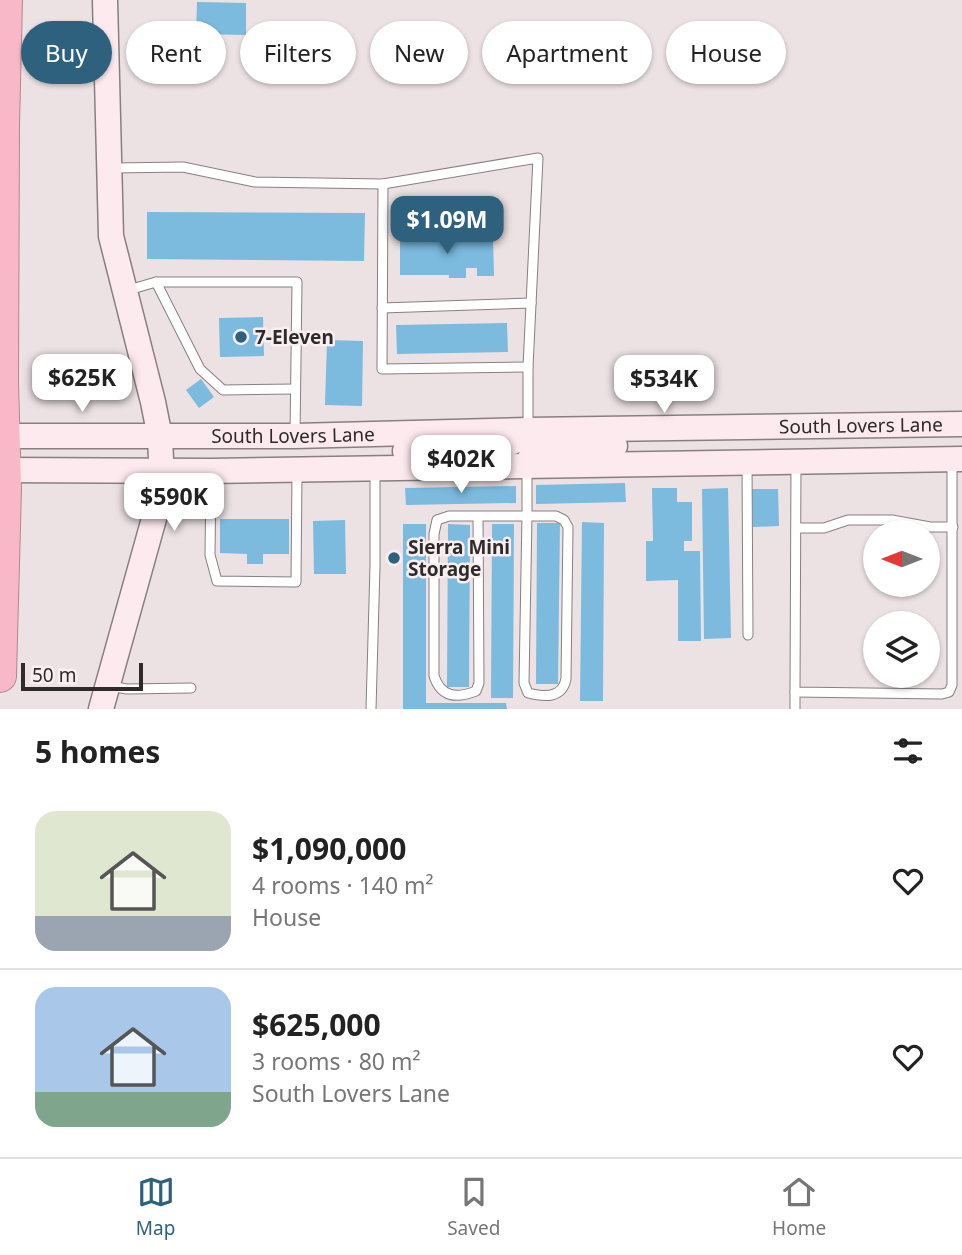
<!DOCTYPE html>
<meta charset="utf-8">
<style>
:root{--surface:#fff;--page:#f2f2f2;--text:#222;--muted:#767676;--line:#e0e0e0;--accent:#2d617d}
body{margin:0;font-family:"Noto Sans",sans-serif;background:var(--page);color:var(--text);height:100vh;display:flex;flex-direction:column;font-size:26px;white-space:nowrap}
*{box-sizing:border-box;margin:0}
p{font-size:23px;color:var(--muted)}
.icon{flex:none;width:38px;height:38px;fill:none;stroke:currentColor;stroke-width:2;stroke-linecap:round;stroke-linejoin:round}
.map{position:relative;height:709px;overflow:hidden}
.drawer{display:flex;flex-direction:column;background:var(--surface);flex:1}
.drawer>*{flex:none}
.hud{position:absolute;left:21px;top:21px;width:920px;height:63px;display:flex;gap:14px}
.needle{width:46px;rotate:270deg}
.controls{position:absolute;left:863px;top:520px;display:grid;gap:14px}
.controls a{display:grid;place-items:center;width:77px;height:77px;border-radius:50%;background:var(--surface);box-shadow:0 2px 5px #0004;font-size:35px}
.scale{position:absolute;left:21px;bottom:18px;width:122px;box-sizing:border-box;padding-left:7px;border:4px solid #2f2b2c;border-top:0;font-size:19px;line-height:24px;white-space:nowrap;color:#2f2b2c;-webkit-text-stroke:5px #f9eff1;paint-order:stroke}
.price{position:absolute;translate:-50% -60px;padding:0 16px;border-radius:14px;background:#fff;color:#222;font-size:23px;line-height:46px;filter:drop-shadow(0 2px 4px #0008)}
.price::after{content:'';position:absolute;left:50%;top:42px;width:21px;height:16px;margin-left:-10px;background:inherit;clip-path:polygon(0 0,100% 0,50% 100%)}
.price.current{background:var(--accent);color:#fff}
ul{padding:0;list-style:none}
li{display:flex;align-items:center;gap:21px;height:175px;padding:0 35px}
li+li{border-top:2px solid var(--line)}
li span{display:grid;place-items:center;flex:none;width:196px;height:140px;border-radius:21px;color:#555}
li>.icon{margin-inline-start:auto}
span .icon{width:84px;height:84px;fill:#fffc;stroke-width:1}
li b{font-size:30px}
h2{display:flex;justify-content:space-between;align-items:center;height:84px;padding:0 35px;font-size:30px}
.pill{padding:0 24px;border-radius:32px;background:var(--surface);box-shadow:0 2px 5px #0004;font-size:24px;line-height:63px}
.pill.current{background:var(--accent);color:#fff}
.menu{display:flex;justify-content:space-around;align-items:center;height:98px;border-top:2px solid var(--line);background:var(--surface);font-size:19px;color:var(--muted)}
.menu a{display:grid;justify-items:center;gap:4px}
.menu .current{color:var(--accent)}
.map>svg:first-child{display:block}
</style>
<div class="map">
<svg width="962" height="709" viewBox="0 0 962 709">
<rect width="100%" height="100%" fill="#ece2e4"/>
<g fill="#7cbade">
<path d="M197,2L246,3V35L196,34Z"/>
<path d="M147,212L365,213L364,261L147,259Z"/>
<path d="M493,237L494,276H477V268H466V278H449V275H400V238Z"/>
<path d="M263,317L264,356L220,357L219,318Z"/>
<path d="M507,323L508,352L397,354L396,325Z"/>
<path d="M327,340L363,341L362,406L325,405Z"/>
<path d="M201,379L214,397L199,408L186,390Z"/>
<path d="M625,483L626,502L536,504V485Z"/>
<path d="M516,486V503L406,505L405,488Z"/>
<path d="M652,488H677V502H692V541H684V551H700L701,641H678V580L646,581V541H653Z"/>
<path d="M728,488L731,638L704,639L702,489Z"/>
<path d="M752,489H778L779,526L753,527Z"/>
<path d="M220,519H289V554H263V564H247V554L220,553Z"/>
<path d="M345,520L346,574H314L313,521Z"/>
<path d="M582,522L604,523L603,701H580Z"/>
<path d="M537,523H560L558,684H536Z"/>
<path d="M403,524H426V703H506L507,709H403Z"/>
<path d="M448,524L470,525L469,687H447Z"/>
<path d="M492,524H514L513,698H491Z"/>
</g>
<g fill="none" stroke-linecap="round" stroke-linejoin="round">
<g stroke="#887f81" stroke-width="11">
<g id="lane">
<path d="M113,168L183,167L255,182L383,184L538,158L528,367V428"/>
<path d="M383,184L382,369L528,367"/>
<path d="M156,282L200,369L223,390L295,389"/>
<path d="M125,291L156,282H297L295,434"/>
<path d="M382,308L531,303"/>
<path d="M796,462L795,692L942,694L949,692L952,685V461"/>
<path d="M747,463L748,635"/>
<path d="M211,471L210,555L217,581L296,582L297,471"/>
<path d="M478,516L479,683L476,691C456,699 441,697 434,676V534L437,520L449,516H556L564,520L568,527L566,679C562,699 544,697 528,693L524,683L527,515V467"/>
<path d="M797,528H824L848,520H892L930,527H953"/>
<path d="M109,686L127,689L191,688"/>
<path d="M371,709L375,566V470"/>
<path d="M795,709V692"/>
</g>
</g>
<g stroke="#887f81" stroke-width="27">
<g id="secondary">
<path id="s1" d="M3,436H295L528,430L962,424"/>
<path d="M405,451C434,450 496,455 520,438"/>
<path d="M527,465L532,454L538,450L554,448L615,446"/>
<path d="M3,470L211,471L962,459"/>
<path d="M101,709L155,515L161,460L160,437L153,402L111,236L105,0"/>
</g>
</g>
<g stroke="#b28791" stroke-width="34">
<path id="highway" d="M0,676L5,489L2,382L3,126L6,0"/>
</g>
<use href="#lane" stroke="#fff" stroke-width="9"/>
<use href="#secondary" stroke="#fdeaee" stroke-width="24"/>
<use href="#highway" stroke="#f8b8c8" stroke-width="32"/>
</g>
<g fill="#2d617d" stroke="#f9eff1" stroke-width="2.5">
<circle cx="241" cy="337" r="7"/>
<circle cx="394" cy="558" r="7"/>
</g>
<g text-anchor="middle" stroke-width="5" stroke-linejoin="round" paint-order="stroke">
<g font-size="19" font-weight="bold" fill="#2f2b2c" stroke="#f9eff1" text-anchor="start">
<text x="255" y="344">7-Eleven</text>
<text x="408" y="554">Sierra Mini<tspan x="408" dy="22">Storage</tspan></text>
</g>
<g font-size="19" fill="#2f2b2c" stroke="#f9eff1">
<text dy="7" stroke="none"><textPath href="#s1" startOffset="858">South Lovers Lane</textPath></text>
<text dy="7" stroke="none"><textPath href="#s1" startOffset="290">South Lovers Lane</textPath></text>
</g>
</g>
</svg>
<div class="controls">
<a><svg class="needle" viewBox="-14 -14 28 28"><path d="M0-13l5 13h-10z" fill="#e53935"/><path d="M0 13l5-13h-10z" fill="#767676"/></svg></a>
<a><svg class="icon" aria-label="layers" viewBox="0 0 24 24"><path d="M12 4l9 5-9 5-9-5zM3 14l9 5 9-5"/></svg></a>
</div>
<div class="scale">50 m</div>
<b class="price current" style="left:447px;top:256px">$1.09M</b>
<b class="price" style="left:82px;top:414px">$625K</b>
<b class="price" style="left:664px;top:415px">$534K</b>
<b class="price" style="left:461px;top:495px">$402K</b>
<b class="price" style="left:174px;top:533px">$590K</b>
<div class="hud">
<a class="pill current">Buy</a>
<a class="pill">Rent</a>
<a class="pill">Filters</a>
<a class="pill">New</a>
<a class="pill">Apartment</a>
<a class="pill">House</a>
</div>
</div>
<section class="drawer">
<h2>5 homes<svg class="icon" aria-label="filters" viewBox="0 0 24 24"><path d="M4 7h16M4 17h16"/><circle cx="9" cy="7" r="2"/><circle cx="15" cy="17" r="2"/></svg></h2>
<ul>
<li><span style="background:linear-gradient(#dfe7d0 75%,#9aa5b1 0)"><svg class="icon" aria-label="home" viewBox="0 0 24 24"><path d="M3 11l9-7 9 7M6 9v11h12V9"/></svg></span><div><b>$1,090,000</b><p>4 rooms · 140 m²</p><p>House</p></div><svg class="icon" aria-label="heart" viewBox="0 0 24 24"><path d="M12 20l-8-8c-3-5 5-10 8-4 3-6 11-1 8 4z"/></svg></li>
<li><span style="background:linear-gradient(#a9c7e8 75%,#7fa58c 0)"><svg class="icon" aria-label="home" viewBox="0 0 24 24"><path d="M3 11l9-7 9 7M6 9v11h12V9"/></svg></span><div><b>$625,000</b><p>3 rooms · 80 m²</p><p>South Lovers Lane</p></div><svg class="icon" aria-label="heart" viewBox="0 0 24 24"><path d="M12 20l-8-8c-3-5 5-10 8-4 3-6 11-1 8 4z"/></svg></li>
</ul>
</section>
<nav class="menu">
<a class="current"><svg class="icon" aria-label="map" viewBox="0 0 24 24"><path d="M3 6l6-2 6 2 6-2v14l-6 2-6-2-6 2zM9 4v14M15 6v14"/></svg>Map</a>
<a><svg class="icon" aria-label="saved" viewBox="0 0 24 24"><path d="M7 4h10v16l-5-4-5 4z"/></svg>Saved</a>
<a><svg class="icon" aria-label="home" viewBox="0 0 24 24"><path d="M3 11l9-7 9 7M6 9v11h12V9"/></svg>Home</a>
</nav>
